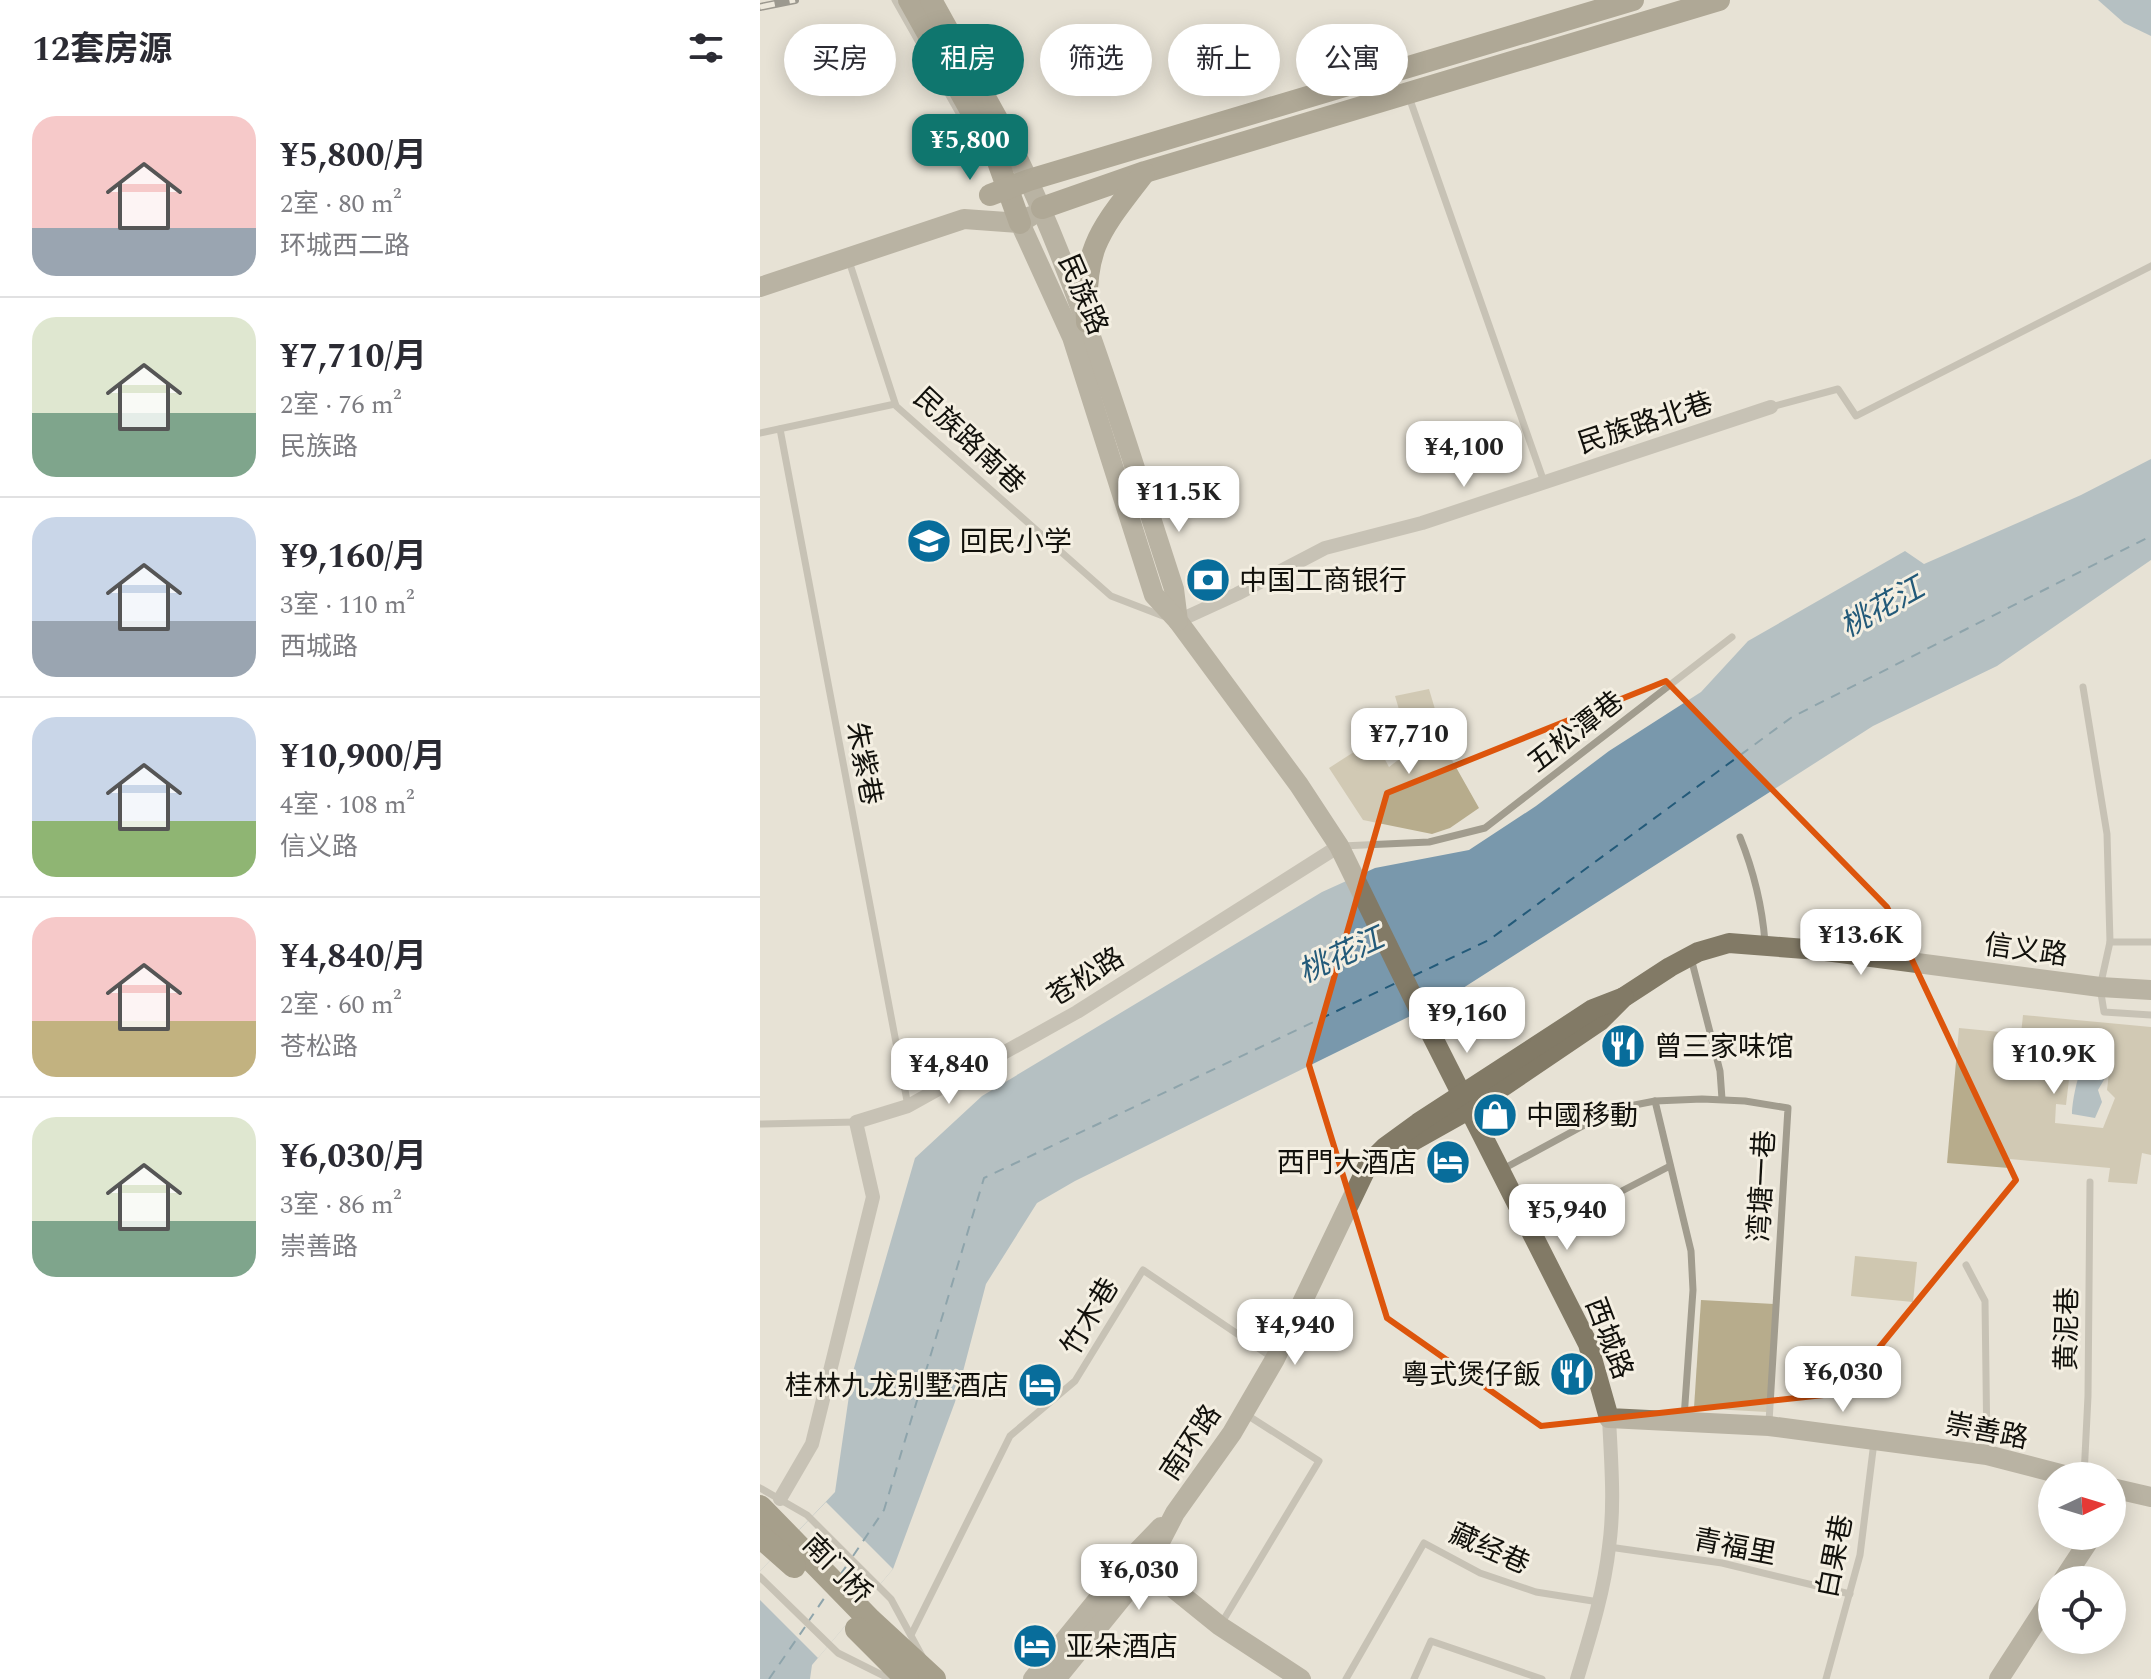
<!DOCTYPE html>
<html lang="zh">
<meta charset="utf-8">
<style>
:root{--surface:#fff;--page:#f7f7f7;--text:#2b2b33;--muted:#7c7c81;--line:#e1e1e2;--accent:#0f766e}
body{margin:0;font-family:Spectral,"Noto Sans SC",serif;background:var(--page);color:var(--text);height:100vh;display:flex;flex-direction:column;font-size:30px;white-space:nowrap}
*{box-sizing:border-box;margin:0}
p{font-size:26px;color:var(--muted)}
.icon{flex:none;width:44px;height:44px;fill:none;stroke:currentColor;stroke-width:2;stroke-linecap:round;stroke-linejoin:round}
.map{position:relative;flex:1;overflow:hidden}
.details{display:flex;flex-direction:column;background:var(--surface);width:760px}
.details>*{flex:none}
.top-card{position:absolute;left:24px;top:24px;width:760px;height:72px;display:flex;gap:16px}
.needle{width:52px;rotate:86deg}
.controls{position:absolute;left:1278px;top:1462px;display:grid;gap:16px}
.controls a{display:grid;place-items:center;width:88px;height:88px;border-radius:50%;background:var(--surface);box-shadow:0 4px 20px #0003;font-size:40px}
.price{position:absolute;translate:-50% -68px;padding:0 18px;border-radius:16px;background:#fff;color:#222;font-size:26px;line-height:52px;filter:drop-shadow(0 2px 4px #0008)}
.price::after{content:'';position:absolute;left:50%;top:48px;width:24px;height:18px;margin-left:-12px;background:inherit;clip-path:polygon(0 0,100% 0,50% 100%)}
.price.active{background:var(--accent);color:#fff}
ul{padding:0;list-style:none}
li{display:flex;align-items:center;gap:24px;height:200px;padding:0 32px}
li+li{border-top:2px solid var(--line)}
li span{display:grid;place-items:center;flex:none;width:224px;height:160px;border-radius:24px;color:#555}
li>.icon{margin-inline-start:auto}
span .icon{width:96px;height:96px;fill:#fffc;stroke-width:1}
li b{font-size:34px}
h2{display:flex;justify-content:space-between;align-items:center;height:96px;padding:0 32px;font-size:34px}
.pill{padding:0 28px;border-radius:36px;background:var(--surface);box-shadow:0 4px 20px #0003;font-size:28px;line-height:72px}
.pill.active{background:var(--accent);color:#fff}
main{display:flex;flex:1;min-height:0}
.map>svg:first-child{display:block}
</style>
<main>
<section class="details">
<h2>12套房源<svg class="icon" aria-label="filters" viewBox="0 0 24 24"><path d="M4 7h16M4 17h16"/><circle cx="9" cy="7" r="2"/><circle cx="15" cy="17" r="2"/></svg></h2>
<ul>
<li><span style="background:linear-gradient(#f6c9c9 70%,#9aa5b1 0)"><svg class="icon" aria-label="home" viewBox="0 0 24 24"><path d="M3 11l9-7 9 7M6 9v11h12V9"/></svg></span><div><b>¥5,800/月</b><p>2室 · 80 m²</p><p>环城西二路</p></div></li>
<li><span style="background:linear-gradient(#dfe7d0 60%,#7fa58c 0)"><svg class="icon" aria-label="home" viewBox="0 0 24 24"><path d="M3 11l9-7 9 7M6 9v11h12V9"/></svg></span><div><b>¥7,710/月</b><p>2室 · 76 m²</p><p>民族路</p></div></li>
<li><span style="background:linear-gradient(#c9d6e8 65%,#9aa5b1 0)"><svg class="icon" aria-label="home" viewBox="0 0 24 24"><path d="M3 11l9-7 9 7M6 9v11h12V9"/></svg></span><div><b>¥9,160/月</b><p>3室 · 110 m²</p><p>西城路</p></div></li>
<li><span style="background:linear-gradient(#c9d6e8 65%,#8fb573 0)"><svg class="icon" aria-label="home" viewBox="0 0 24 24"><path d="M3 11l9-7 9 7M6 9v11h12V9"/></svg></span><div><b>¥10,900/月</b><p>4室 · 108 m²</p><p>信义路</p></div></li>
<li><span style="background:linear-gradient(#f6c9c9 65%,#c2b280 0)"><svg class="icon" aria-label="home" viewBox="0 0 24 24"><path d="M3 11l9-7 9 7M6 9v11h12V9"/></svg></span><div><b>¥4,840/月</b><p>2室 · 60 m²</p><p>苍松路</p></div></li>
<li><span style="background:linear-gradient(#dfe7d0 65%,#7fa58c 0)"><svg class="icon" aria-label="home" viewBox="0 0 24 24"><path d="M3 11l9-7 9 7M6 9v11h12V9"/></svg></span><div><b>¥6,030/月</b><p>3室 · 86 m²</p><p>崇善路</p></div></li>
</ul>
</section>
<div class="map">
<svg width="1391" height="1679" viewBox="0 0 1391 1679">
<rect width="100%" height="100%" fill="#e7e2d5"/>
<path fill="#cfc7b0" d="M1095,1256L1157,1262L1153,1302L1091,1296Z"/>
<g fill="#7998ac">
<path d="M1338,0H1391V36L1364,23Z"/>
<path d="M1391,459V560L1237,666L1113,726L689,997L315,1181L277,1203L226,1284L195,1402L133,1569L52,1665L50,1679H0V1571L75,1492L92,1375L155,1158L222,1096L562,892L615,868L709,850L776,806L849,751L941,692L988,641L1145,551L1164,564L1321,495Z"/>
<path d="M1322,1068L1345,1071V1078L1338,1090L1342,1102L1335,1118L1312,1114C1312,1103 1317,1077 1322,1068Z"/>
</g>
<path fill="#e7e2d5" d="M66,1502L133,1569L58,1658L0,1600V1571Z"/>
<g fill="none" stroke-linecap="round" stroke-linejoin="round">
<g stroke="#235a79" stroke-width="2" stroke-dasharray="10 8" stroke-linecap="butt">
<path d="M653,976L729,940L1032,717L1391,536"/>
<path d="M93,1556L124,1510L224,1178L636,983"/>
<path d="M80,1575L90,1561"/>
<path d="M48,1622L67,1594"/>
<path d="M9,1679L45,1627"/>
</g>
</g>
<g fill="#b7ac8c" fill-rule="evenodd">
<path d="M669,689L688,753L719,808L690,828L672,834L603,820L569,768L614,739L629,767L651,750L635,696Z"/>
<path d="M1263,1015L1391,1027V1155L1382,1153L1377,1184L1348,1182L1350,1168L1250,1159L1249,1168L1187,1163L1199,1028L1261,1034ZM1318,1061L1350,1064L1347,1090L1355,1098L1343,1128L1295,1123L1296,1104L1306,1105L1310,1071L1317,1072Z"/>
<path d="M941,1300L1014,1304L1007,1412L934,1408Z"/>
</g>
<g fill="none" stroke-linecap="round" stroke-linejoin="round">
<g stroke="#a19c8e" stroke-width="7">
<path d="M135,0L203,120"/>
<path d="M649,97L784,482"/>
<path d="M89,261L136,406L351,596L403,616"/>
<path d="M1011,407L1078,389L1096,416L1391,266"/>
<path d="M20,429L148,1106"/>
<path d="M0,433L135,404"/>
<path d="M1323,687L1347,834L1350,942"/>
<path d="M980,837C994,872 1002,904 1005,942"/>
<path d="M582,846L669,842L725,828L972,637"/>
<path d="M1391,942H1350L1340,987L1344,1012L1391,1015"/>
<path d="M931,958L960,1071L962,1099"/>
<path d="M895,1101L931,1251L933,1290L924,1418"/>
<path d="M0,1124L96,1122"/>
<path d="M743,1169L854,1109L895,1101L942,1099L985,1101L1028,1108L1009,1422"/>
<path d="M777,1235L910,1166"/>
<path d="M1206,1265L1225,1301L1227,1452"/>
<path d="M1324,1476L1328,1396L1330,1182"/>
<path d="M0,1488L47,1515L131,1599L162,1656"/>
<path d="M849,1547L962,1563L1090,1594"/>
<path d="M0,1577L78,1653L130,1679"/>
<path d="M461,1624L559,1461L487,1415"/>
<path d="M151,1635L250,1436L315,1381L383,1270L513,1358"/>
<path d="M586,1679L664,1543L720,1573L776,1592L839,1602"/>
<path d="M654,1679L671,1641L782,1679"/>
<path d="M1066,1679L1100,1555L1114,1442"/>
</g>
<g stroke="#a19c8e" stroke-width="14">
<path d="M418,621L477,594L565,548L662,523L1011,407"/>
<path d="M20,1499L52,1444L113,1197L96,1122L148,1106L317,1012L579,846"/>
<path d="M817,1679C830,1636 844,1592 849,1547C855,1504 851,1461 849,1418"/>
</g>
<g stroke="#827a66" stroke-width="20">
<path d="M253,148C322,289 365,440 414,589L418,621L539,785L579,846L665,1022L828,1344L849,1418L1009,1426L1227,1455L1308,1476"/>
<path d="M260,223L312,337L394,595L418,621"/>
<path d="M0,287L204,219L260,223L271,216"/>
<path d="M653,1141L710,1109L840,1021L864,997L910,967L938,952L969,943L1058,950L1340,987L1391,990"/>
<path d="M1352,1488L1391,1497"/>
<path d="M387,1567L460,1626L541,1679"/>
<path d="M1303,1580L1332,1536"/>
<path d="M273,1679L373,1556L401,1527"/>
<path d="M296,1679L387,1567L415,1513L472,1433L515,1359L609,1163L625,1147L658,1123L833,1009L864,997"/>
<path d="M1239,1679L1292,1597"/>
</g>
<g stroke="#6b6249" stroke-width="22">
<path d="M149,0L236,156L260,223"/>
<path d="M171,0L253,148"/>
<path d="M230,195L269,180L873,0"/>
<path d="M282,208L385,172L959,0"/>
<path d="M327,322C323,246 340,231 384,173"/>
</g>
<g stroke="#584e31" stroke-width="24">
<path d="M0,1507L110,1620L174,1679"/>
<path d="M0,1536L34,1566"/>
<path d="M97,1629L147,1679"/>
</g>
<g stroke="#42403a" stroke-width="8">
<path id="rail" d="M0,7L35,0"/>
</g>
<use href="#rail" stroke="#f4efe2" stroke-width="5" stroke-dasharray="15" stroke-linecap="butt"/>
</g>
<path d="M0 0H1391V1679H0ZM906,681L1127,907L1256,1180L1082,1393L781,1426L627,1318L549,1065L627,793Z" fill="#e7e2d5" fill-opacity=".55" fill-rule="evenodd"/>
<path fill="none" stroke="#dd550c" stroke-width="6" stroke-linejoin="round" d="M906,681L1127,907L1256,1180L1082,1393L781,1426L627,1318L549,1065L627,793Z"/>
<defs>
<g id="school-disc" transform="scale(2.3)"><circle r="9.5" fill="#086d9b" stroke="#f4efe2"/><path d="M0-5L7-2L0 1L-7-2ZM-4 1L0 2.5L4 1V4Q0 6-4 4Z" fill="#fff"/></g>
<g id="bank-disc" transform="scale(2.3)"><circle r="9.5" fill="#086d9b" stroke="#f4efe2"/><path d="M-6-4H6V4H-6ZM0-2.3a2.3 2.3 0 1 0 0 4.6a2.3 2.3 0 1 0 0-4.6Z" fill="#fff"/></g>
<g id="restaurant-disc" transform="scale(2.3)"><circle r="9.5" fill="#086d9b" stroke="#f4efe2"/><path d="M-5-6h1v4h1v-4h1v4h1v-4h1v5L-1.5 .5V6h-2V.5L-5-1ZM5-6V6H3V1.5H1.5Q1.5-4 5-6Z" fill="#fff"/></g>
<g id="shop-disc" transform="scale(2.3)"><circle r="9.5" fill="#086d9b" stroke="#f4efe2"/><path d="M-5-2.5h2.3a2.7 3.5 0 0 1 5.4 0H5L5.5 6h-11ZM-1.5-2.5h3a1.5 2.3 0 0 0-3 0Z" fill="#fff"/></g>
<g id="hotel-disc" transform="scale(2.3)"><circle r="9.5" fill="#086d9b" stroke="#f4efe2"/><path d="M-6-4.5h1.5V1H6V5H4.5V3h-9V5H-6ZM-4 0a1.8 1.8 0 1 1 3.6 0ZM.5 0V-2.5h3Q6-2.5 6 0Z" fill="#fff"/></g>
</defs>
<g fill-rule="evenodd">
<use href="#school-disc" x="169" y="541"/>
<use href="#bank-disc" x="448" y="580"/>
<use href="#restaurant-disc" x="863" y="1046"/>
<use href="#shop-disc" x="735" y="1115"/>
<use href="#hotel-disc" x="688" y="1162"/>
<use href="#restaurant-disc" x="812" y="1374"/>
<use href="#hotel-disc" x="280" y="1385"/>
<use href="#hotel-disc" x="275" y="1646"/>
</g>
<g text-anchor="middle" stroke-width="6" stroke-linejoin="round" paint-order="stroke">
<g font-size="28" fill="#12110c" stroke="#f4efe2">
<text transform="translate(324 294) rotate(67)" y="10">民族路</text>
<text transform="translate(885 422) rotate(-18)" y="10">民族路北巷</text>
<text transform="translate(210 440) rotate(43)" y="10">民族路南巷</text>
<text transform="translate(815 731) rotate(-38)" y="10">五松潭巷</text>
<text transform="translate(105 763) rotate(79)" y="10">朱紫巷</text>
<text transform="translate(1266 949) rotate(8)" y="10">信义路</text>
<text transform="translate(325 976) rotate(-32)" y="10">苍松路</text>
<text transform="translate(1001 1186) rotate(-87)" y="10">湾塘一巷</text>
<text transform="translate(329 1316) rotate(-59)" y="10">竹木巷</text>
<text transform="translate(1306 1329) rotate(-89)" y="10">黄泥巷</text>
<text transform="translate(850 1338) rotate(69)" y="10">西城路</text>
<text transform="translate(1227 1430) rotate(11)" y="10">崇善路</text>
<text transform="translate(430 1442) rotate(-56)" y="10">南环路</text>
<text transform="translate(975 1546) rotate(11)" y="10">青福里</text>
<text transform="translate(730 1548) rotate(24)" y="10">藏经巷</text>
<text transform="translate(1074 1556) rotate(-79)" y="10">白果巷</text>
<text transform="translate(78 1568) rotate(45)" y="10">南门桥</text>
</g>
<g font-size="28" fill="#12110c" stroke="#f4efe2" text-anchor="start">
<text x="200" y="551">回民小学</text>
<text x="479" y="590">中国工商银行</text>
<text x="894" y="1056">曾三家味馆</text>
<text x="766" y="1125">中國移動</text>
<text x="657" y="1172" text-anchor="end">西門大酒店</text>
<text x="781" y="1384" text-anchor="end">粵式煲仔飯</text>
<text x="249" y="1395" text-anchor="end">桂林九龙别墅酒店</text>
<text x="306" y="1656">亚朵酒店</text>
</g>
<g font-size="30" font-style="italic" fill="#235a79" stroke="#f4efe2">
<text transform="translate(1122 607) rotate(-29)" y="10">桃花江</text>
<text transform="translate(581 955) rotate(-25)" y="10">桃花江</text>
</g>
</g>
</svg>
<div class="controls">
<a><svg class="needle" viewBox="-14 -14 28 28"><path d="M0-13l5 13h-10z" fill="#e53935"/><path d="M0 13l5-13h-10z" fill="#7c7c81"/></svg></a>
<a><svg class="icon" aria-label="locate" viewBox="0 0 24 24"><circle cx="12" cy="12" r="6"/><path d="M12 2v4M12 18v4M2 12h4M18 12h4"/></svg></a>
</div>
<b class="price active" style="left:210px;top:182px">¥5,800</b>
<b class="price" style="left:704px;top:489px">¥4,100</b>
<b class="price" style="left:419px;top:534px">¥11.5K</b>
<b class="price" style="left:649px;top:776px">¥7,710</b>
<b class="price" style="left:1101px;top:977px">¥13.6K</b>
<b class="price" style="left:707px;top:1055px">¥9,160</b>
<b class="price" style="left:1294px;top:1096px">¥10.9K</b>
<b class="price" style="left:189px;top:1106px">¥4,840</b>
<b class="price" style="left:807px;top:1252px">¥5,940</b>
<b class="price" style="left:535px;top:1367px">¥4,940</b>
<b class="price" style="left:1083px;top:1414px">¥6,030</b>
<b class="price" style="left:379px;top:1612px">¥6,030</b>
<div class="top-card">
<a class="pill">买房</a>
<a class="pill active">租房</a>
<a class="pill">筛选</a>
<a class="pill">新上</a>
<a class="pill">公寓</a>
</div>
</div>
</main>
